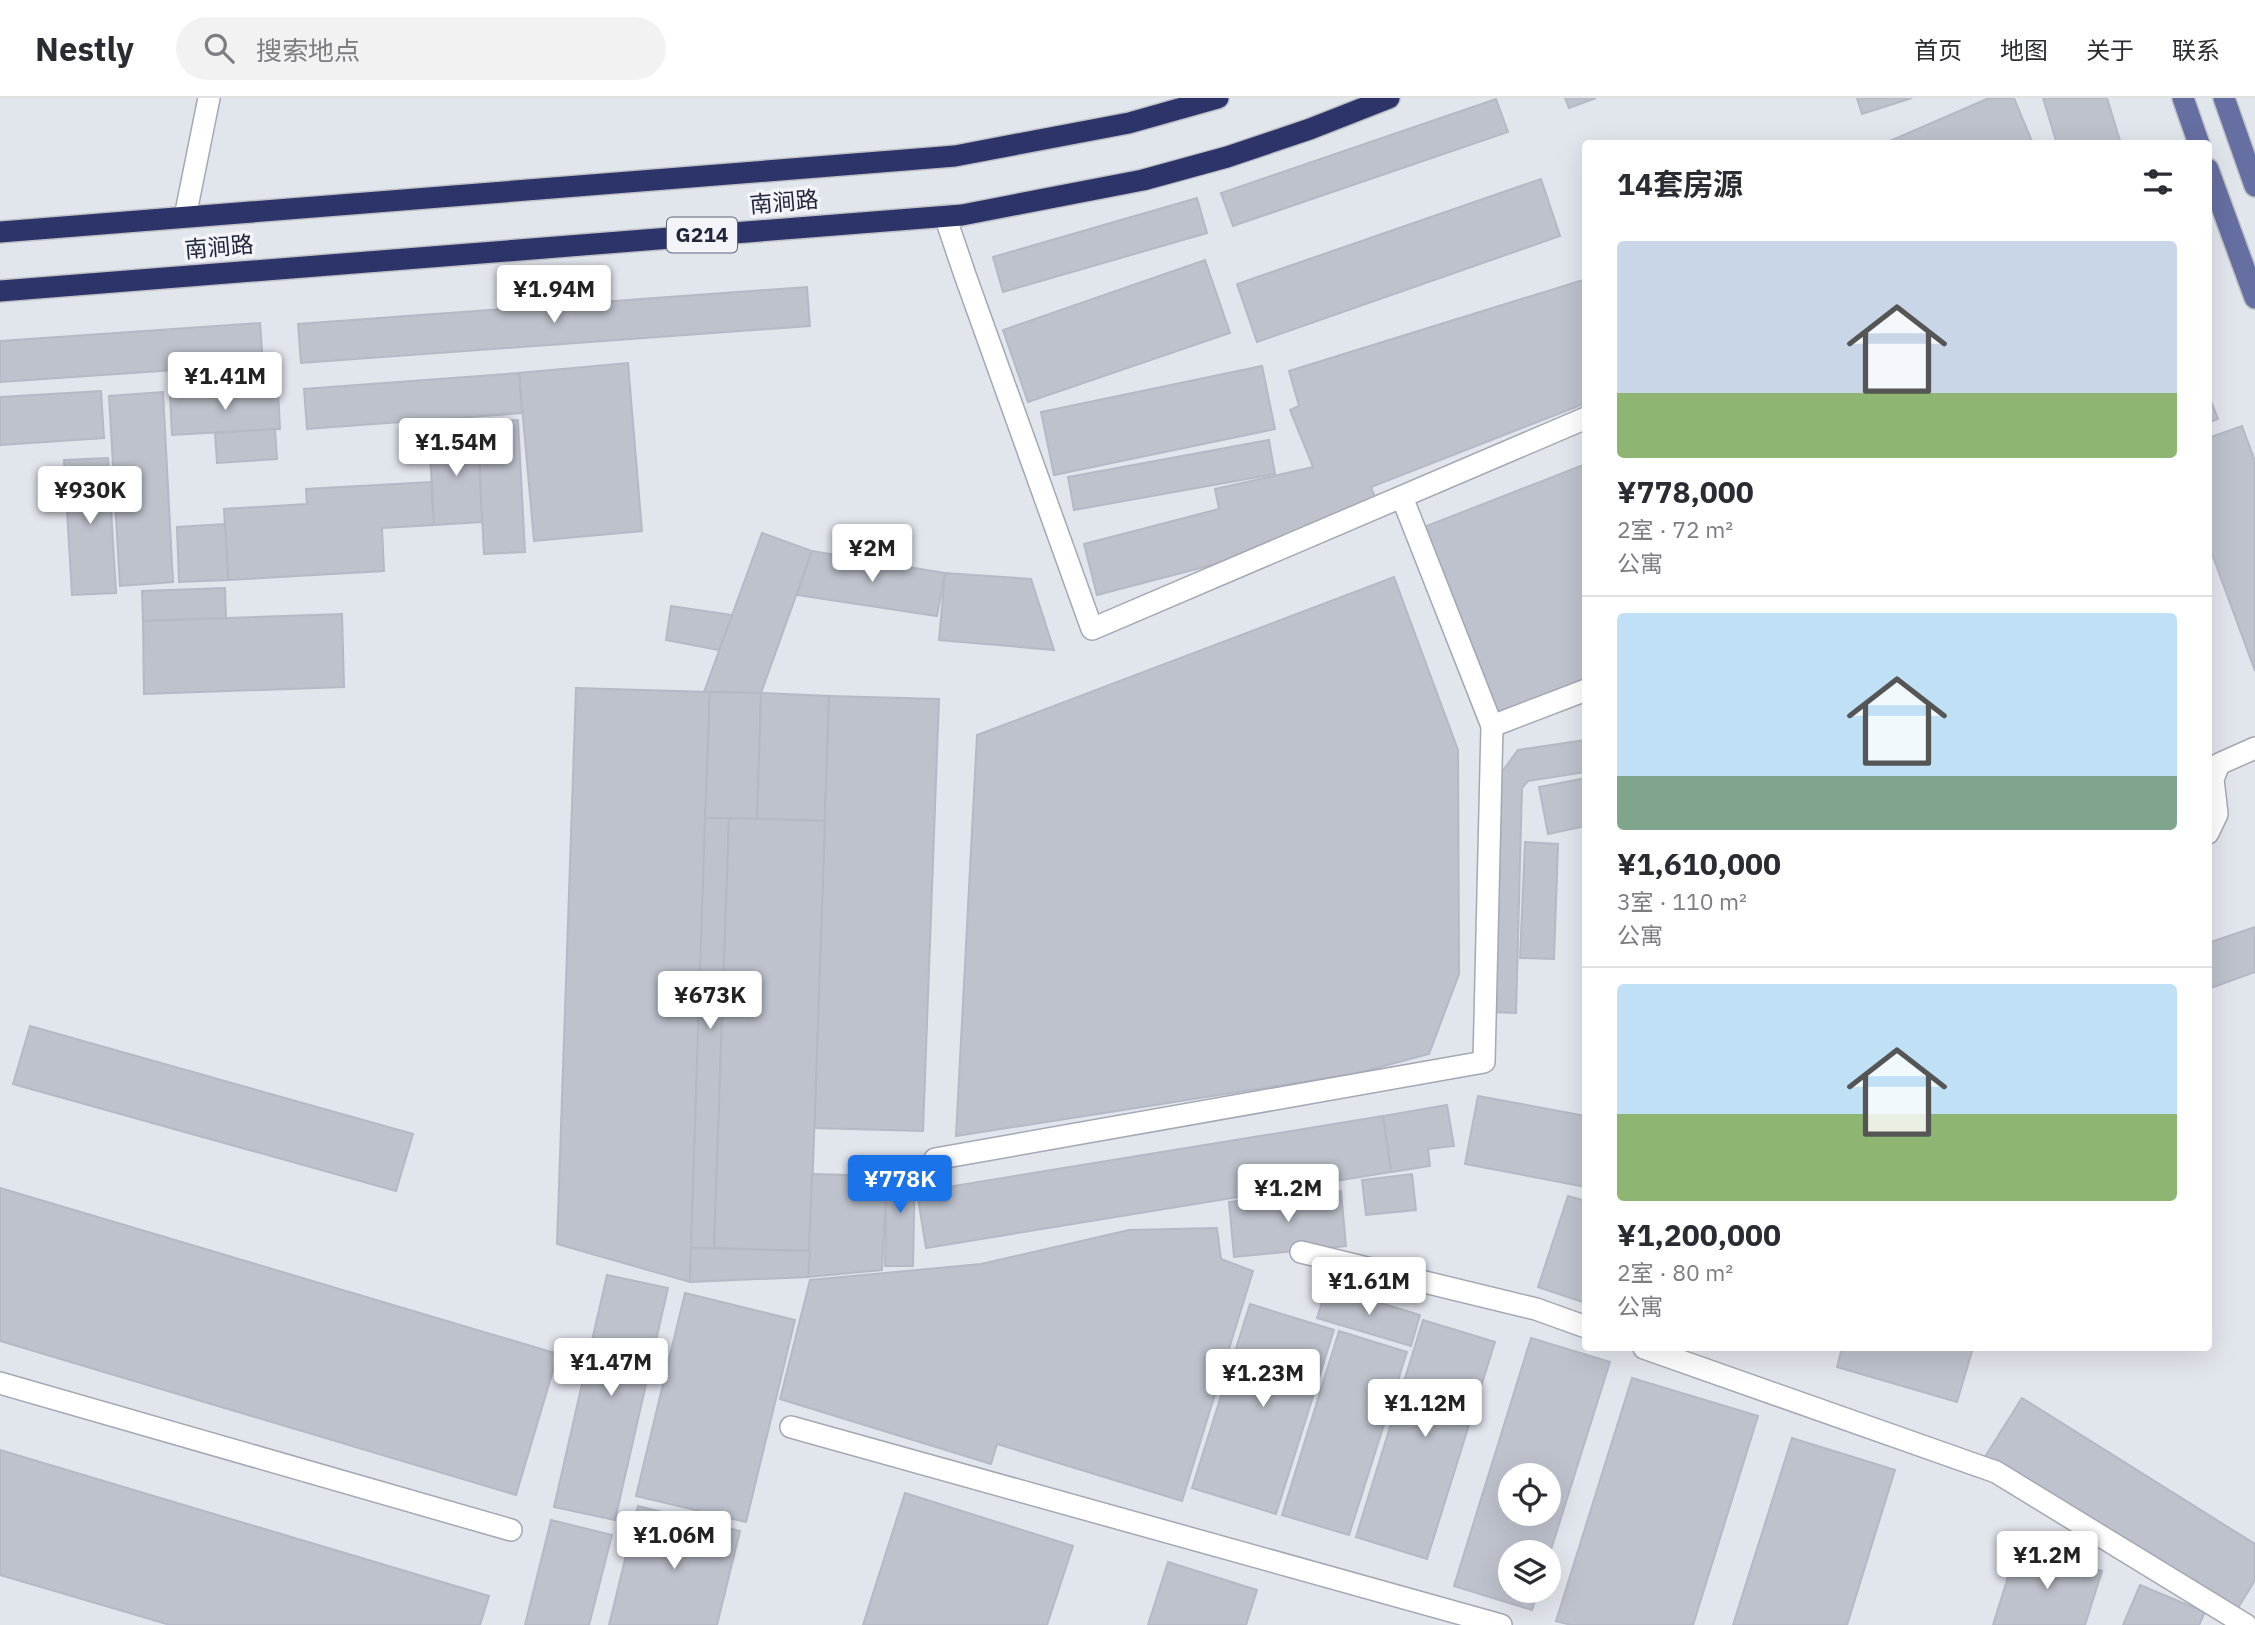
<!DOCTYPE html>
<html lang="zh">
<meta charset="utf-8">
<style>
:root{--surface:#fff;--page:#f2f2f3;--text:#2b2b33;--muted:#7c7c81;--line:#e1e1e2;--accent:#1a73e8}
body{margin:0;font-family:"IBM Plex Sans","Noto Sans SC",sans-serif;background:var(--page);color:var(--text);height:100vh;display:flex;flex-direction:column;font-size:26px;white-space:nowrap}
*{box-sizing:border-box;margin:0}
p{font-size:23px;color:var(--muted)}
.icon{flex:none;width:38px;height:38px;fill:none;stroke:currentColor;stroke-width:2;stroke-linecap:round;stroke-linejoin:round}
.map{position:relative;flex:1;overflow:hidden}
.sheet{position:absolute;left:1582px;top:42px;width:630px;height:1211px;display:flex;flex-direction:column;background:var(--surface);border-radius:7px;box-shadow:0 7px 28px #0002}
.sheet>*{flex:none}
.fabs{position:absolute;left:1498px;top:1365px;display:grid;gap:14px}
.fabs a{display:grid;place-items:center;width:63px;height:63px;border-radius:50%;background:var(--surface);box-shadow:0 7px 28px #0002;font-size:35px}
.price{position:absolute;translate:-50% -60px;padding:0 16px;border-radius:7px;background:#fff;color:#222;font-size:23px;line-height:46px;filter:drop-shadow(0 2px 4px #0008)}
.price::after{content:'';position:absolute;left:50%;top:42px;width:21px;height:16px;margin-left:-10px;background:inherit;clip-path:polygon(0 0,100% 0,50% 100%)}
.price.current{background:var(--accent);color:#fff}
ul{padding:0;list-style:none}
li{display:grid;align-content:center;gap:14px;height:371px;padding:0 35px}
li+li{border-top:2px solid var(--line)}
li span{display:grid;place-items:center;height:217px;border-radius:7px;color:#555}
li>.icon{margin-inline-start:auto}
span .icon{width:126px;height:126px;fill:#fffc;stroke-width:1}
li b{font-size:30px}
h2{display:flex;justify-content:space-between;align-items:center;height:84px;padding:0 35px;font-size:30px}
header{display:flex;align-items:center;gap:42px;box-sizing:border-box;height:98px;padding:0 35px;background:var(--surface);border-bottom:2px solid var(--line)}
header strong{font-size:33px}
nav{display:flex;gap:38px;margin-inline-start:auto;font-size:24px}
.search{width:490px;height:63px;background:var(--page);display:flex;align-items:center;gap:18px;box-sizing:border-box;padding:0 24px;border-radius:38px;color:var(--muted);font-size:26px}
.map>svg:first-child{display:block}
</style>
<header>
<strong>Nestly</strong>
<div class="search"><svg class="icon" aria-label="search" viewBox="0 0 24 24"><circle cx="10" cy="10" r="6"/><path d="M15 15l6 6"/></svg>搜索地点</div>
<nav><a>首页</a><a>地图</a><a>关于</a><a>联系</a></nav>
</header>
<div class="map">
<svg width="2255" height="1527" viewBox="0 0 2255 1527">
<rect width="100%" height="100%" fill="#e1e5ec"/>
<g fill="#bdc2cc" stroke="#b4b9c5" stroke-width="2" fill-rule="evenodd">
<path d="M1565,0H1596L1569,10Z"/>
<path d="M1857,0H1912L1862,16Z"/>
<path d="M1989,0H2014L2033,46H1883Z"/>
<path d="M2043,0H2107L2121,46H2057Z"/>
<path d="M1496,1L1508,34L1233,128L1221,95Z"/>
<path d="M1541,81L1560,138L1257,244L1237,186Z"/>
<path d="M1197,100L1207,135L1003,194L993,159Z"/>
<path d="M1205,162L1230,235L1028,304L1003,232Z"/>
<path d="M1586,181V305L1371,389L1381,415L1231,462L1097,497L1084,446L1219,411L1215,391L1313,369L1290,312L1299,308L1289,273Z"/>
<path d="M807,189L810,228L301,265L298,226Z"/>
<path d="M260,225L263,266L0,284V243Z"/>
<path d="M628,265L642,433L534,443L519,275Z"/>
<path d="M1262,268L1275,331L1054,377L1041,314Z"/>
<path d="M519,275L522,315L307,331L304,291Z"/>
<path d="M278,292L280,331L172,337L170,298Z"/>
<path d="M101,293L104,340L0,347V299Z"/>
<path d="M163,294L173,484L120,488L109,298Z"/>
<path d="M2208,295L2218,321L2208,325Z"/>
<path d="M518,322L525,454L484,456L477,324Z"/>
<path d="M2242,328L2255,363V573L2208,445V340Z"/>
<path d="M275,331L277,361L217,365L215,335Z"/>
<path d="M478,333L482,424L434,427L429,336Z"/>
<path d="M1269,342L1275,376L1074,412L1068,379Z"/>
<path d="M108,360L116,495L72,497L64,362Z"/>
<path d="M1586,366V588L1498,622L1424,429Z"/>
<path d="M431,384L434,427L382,430L384,473L228,482L224,411L307,406L306,391Z"/>
<path d="M225,426L228,482L179,484L177,429Z"/>
<path d="M762,435L812,453L761,595L704,594Z"/>
<path d="M812,453L945,475L937,518L797,497Z"/>
<path d="M945,475L1031,481L1054,552L939,542Z"/>
<path d="M1394,479L1458,652L1459,876L1429,956L1354,976L956,1038L977,637Z"/>
<path d="M225,490L226,521L143,523L142,493Z"/>
<path d="M671,508L732,517L719,552L666,542Z"/>
<path d="M342,516L344,589L144,596L143,523Z"/>
<path d="M576,590L710,594L690,1184L557,1146Z"/>
<path d="M710,594L761,595L757,721L705,720Z"/>
<path d="M761,595L829,598L825,723L757,721Z"/>
<path d="M829,598L939,601L923,1033L814,1030Z"/>
<path d="M1586,642V674L1528,683L1522,690L1516,915L1487,914L1493,686L1518,652Z"/>
<path d="M1586,680V728L1548,736L1539,689Z"/>
<path d="M705,720H729L714,1150H691Z"/>
<path d="M729,720L825,723L810,1153L714,1150Z"/>
<path d="M1525,744L1558,746L1554,861L1520,860Z"/>
<path d="M2255,829V874L2208,891V845Z"/>
<path d="M30,928L413,1036L396,1093L13,986Z"/>
<path d="M1478,998L1586,1018V1089L1465,1066Z"/>
<path d="M1447,1007L1454,1048L1428,1051L1430,1068L1391,1074L1383,1018Z"/>
<path d="M1383,1018L1391,1074L926,1150L917,1094Z"/>
<path d="M887,1066H915L913,1168H885Z"/>
<path d="M812,1076L887,1078L882,1172L808,1179Z"/>
<path d="M1412,1076L1416,1112L1366,1117L1362,1082Z"/>
<path d="M0,1090L558,1256L516,1397L0,1243Z"/>
<path d="M1341,1093L1346,1148L1234,1159L1229,1104Z"/>
<path d="M1568,1098L1586,1103V1205L1538,1189Z"/>
<path d="M1217,1130L1221,1161L1253,1173L1182,1403L997,1346L991,1366L780,1301L810,1182L981,1166L1129,1132Z"/>
<path d="M691,1150L810,1153L808,1179L690,1184Z"/>
<path d="M607,1177L668,1190L615,1422L554,1409Z"/>
<path d="M1327,1189L1420,1217L1411,1248L1317,1220Z"/>
<path d="M685,1195L795,1222L746,1424L636,1398Z"/>
<path d="M1250,1206L1334,1232L1276,1416L1192,1390Z"/>
<path d="M1423,1222L1495,1244L1427,1461L1356,1439Z"/>
<path d="M1339,1233L1407,1254L1349,1437L1282,1417Z"/>
<path d="M1531,1240L1610,1264L1549,1458V1454H1510V1493H1538L1532,1512L1454,1488ZM1510,1377H1549V1416H1510Z"/>
<path d="M1842,1250H1973L1957,1304L1837,1269Z"/>
<path d="M1632,1280L1758,1318L1693,1527H1571L1556,1523Z"/>
<path d="M2022,1300L2255,1446V1482L2233,1518L1983,1362Z"/>
<path d="M1792,1340L1895,1372L1847,1527H1733Z"/>
<path d="M0,1352L489,1498L480,1527H170L0,1477Z"/>
<path d="M905,1395L1073,1448L1047,1527H863Z"/>
<path d="M638,1408L740,1433L717,1527H609Z"/>
<path d="M551,1422L612,1437L589,1527H525Z"/>
<path d="M2018,1447L2102,1473L2085,1527H1993Z"/>
<path d="M1168,1464L1257,1492L1246,1527H1148Z"/>
<path d="M2140,1487L2205,1514L2199,1527H2123Z"/>
</g>
<g fill="none" stroke-linecap="round" stroke-linejoin="round">
<g stroke="#a4a8b4" stroke-width="24">
<g id="minor">
<path d="M945,118L965,177L1092,531L1586,320"/>
<path d="M185,119L209,0"/>
<path d="M1492,628L1586,592"/>
<path d="M2208,735L2217,716L2213,681L2219,666L2255,650"/>
<path d="M935,1061L1484,964L1492,628L1402,399"/>
<path d="M1301,1154L1536,1211L1586,1229"/>
<path d="M1644,1250L1996,1374L2246,1527"/>
<path d="M0,1285L511,1432"/>
<path d="M791,1329L1501,1527"/>
</g>
</g>
<g stroke="#c1c2c8" stroke-width="24">
<g id="major">
<path d="M2183,0L2199,46"/>
<path d="M2224,0L2255,88"/>
<path d="M2208,71L2255,200"/>
</g>
</g>
<g stroke="#c1c2c8" stroke-width="24">
<g id="highway">
<path d="M0,134L955,58L1129,25L1218,0"/>
<path d="M0,193L962,117L1143,82L1227,59L1310,31L1389,0"/>
</g>
</g>
<use href="#minor" stroke="#fff" stroke-width="21"/>
<use href="#major" stroke="#666fa1" stroke-width="21"/>
<use href="#highway" stroke="#2d3469" stroke-width="21"/>
</g>
<g text-anchor="middle" stroke-width="7" stroke-linejoin="round" paint-order="stroke">
<rect fill="#f2f4f8" stroke="#606474" stroke-width="2" x="667" y="119.5" width="70" height="35" rx="5"/>
<g font-size="21" font-weight="bold" fill="#21263c">
<text x="702" y="144">G214</text>
</g>
<g font-size="23" fill="#21263c" stroke="#f2f4f8">
<text transform="translate(784 104) rotate(-5)" y="8">南涧路</text>
<text transform="translate(219 149) rotate(-5)" y="8">南涧路</text>
</g>
</g>
</svg>
<div class="fabs">
<a><svg class="icon" aria-label="locate" viewBox="0 0 24 24"><circle cx="12" cy="12" r="6"/><path d="M12 2v4M12 18v4M2 12h4M18 12h4"/></svg></a>
<a><svg class="icon" aria-label="layers" viewBox="0 0 24 24"><path d="M12 4l9 5-9 5-9-5zM3 14l9 5 9-5"/></svg></a>
</div>
<b class="price" style="left:554px;top:227px">¥1.94M</b>
<b class="price" style="left:225px;top:314px">¥1.41M</b>
<b class="price" style="left:456px;top:380px">¥1.54M</b>
<b class="price" style="left:90px;top:428px">¥930K</b>
<b class="price" style="left:872px;top:486px">¥2M</b>
<b class="price" style="left:710px;top:933px">¥673K</b>
<b class="price current" style="left:900px;top:1117px">¥778K</b>
<b class="price" style="left:1288px;top:1126px">¥1.2M</b>
<b class="price" style="left:1369px;top:1219px">¥1.61M</b>
<b class="price" style="left:611px;top:1300px">¥1.47M</b>
<b class="price" style="left:1263px;top:1311px">¥1.23M</b>
<b class="price" style="left:1425px;top:1341px">¥1.12M</b>
<b class="price" style="left:674px;top:1473px">¥1.06M</b>
<b class="price" style="left:2047px;top:1493px">¥1.2M</b>
<section class="sheet">
<h2>14套房源<svg class="icon" aria-label="filters" viewBox="0 0 24 24"><path d="M4 7h16M4 17h16"/><circle cx="9" cy="7" r="2"/><circle cx="15" cy="17" r="2"/></svg></h2>
<ul>
<li><span style="background:linear-gradient(#c9d6e8 70%,#8fb573 0)"><svg class="icon" aria-label="home" viewBox="0 0 24 24"><path d="M3 11l9-7 9 7M6 9v11h12V9"/></svg></span><div><b>¥778,000</b><p>2室 · 72 m²</p><p>公寓</p></div></li>
<li><span style="background:linear-gradient(#bfe0f5 75%,#7fa58c 0)"><svg class="icon" aria-label="home" viewBox="0 0 24 24"><path d="M3 11l9-7 9 7M6 9v11h12V9"/></svg></span><div><b>¥1,610,000</b><p>3室 · 110 m²</p><p>公寓</p></div></li>
<li><span style="background:linear-gradient(#bfe0f5 60%,#8fb573 0)"><svg class="icon" aria-label="home" viewBox="0 0 24 24"><path d="M3 11l9-7 9 7M6 9v11h12V9"/></svg></span><div><b>¥1,200,000</b><p>2室 · 80 m²</p><p>公寓</p></div></li>
</ul>
</section>
</div>
